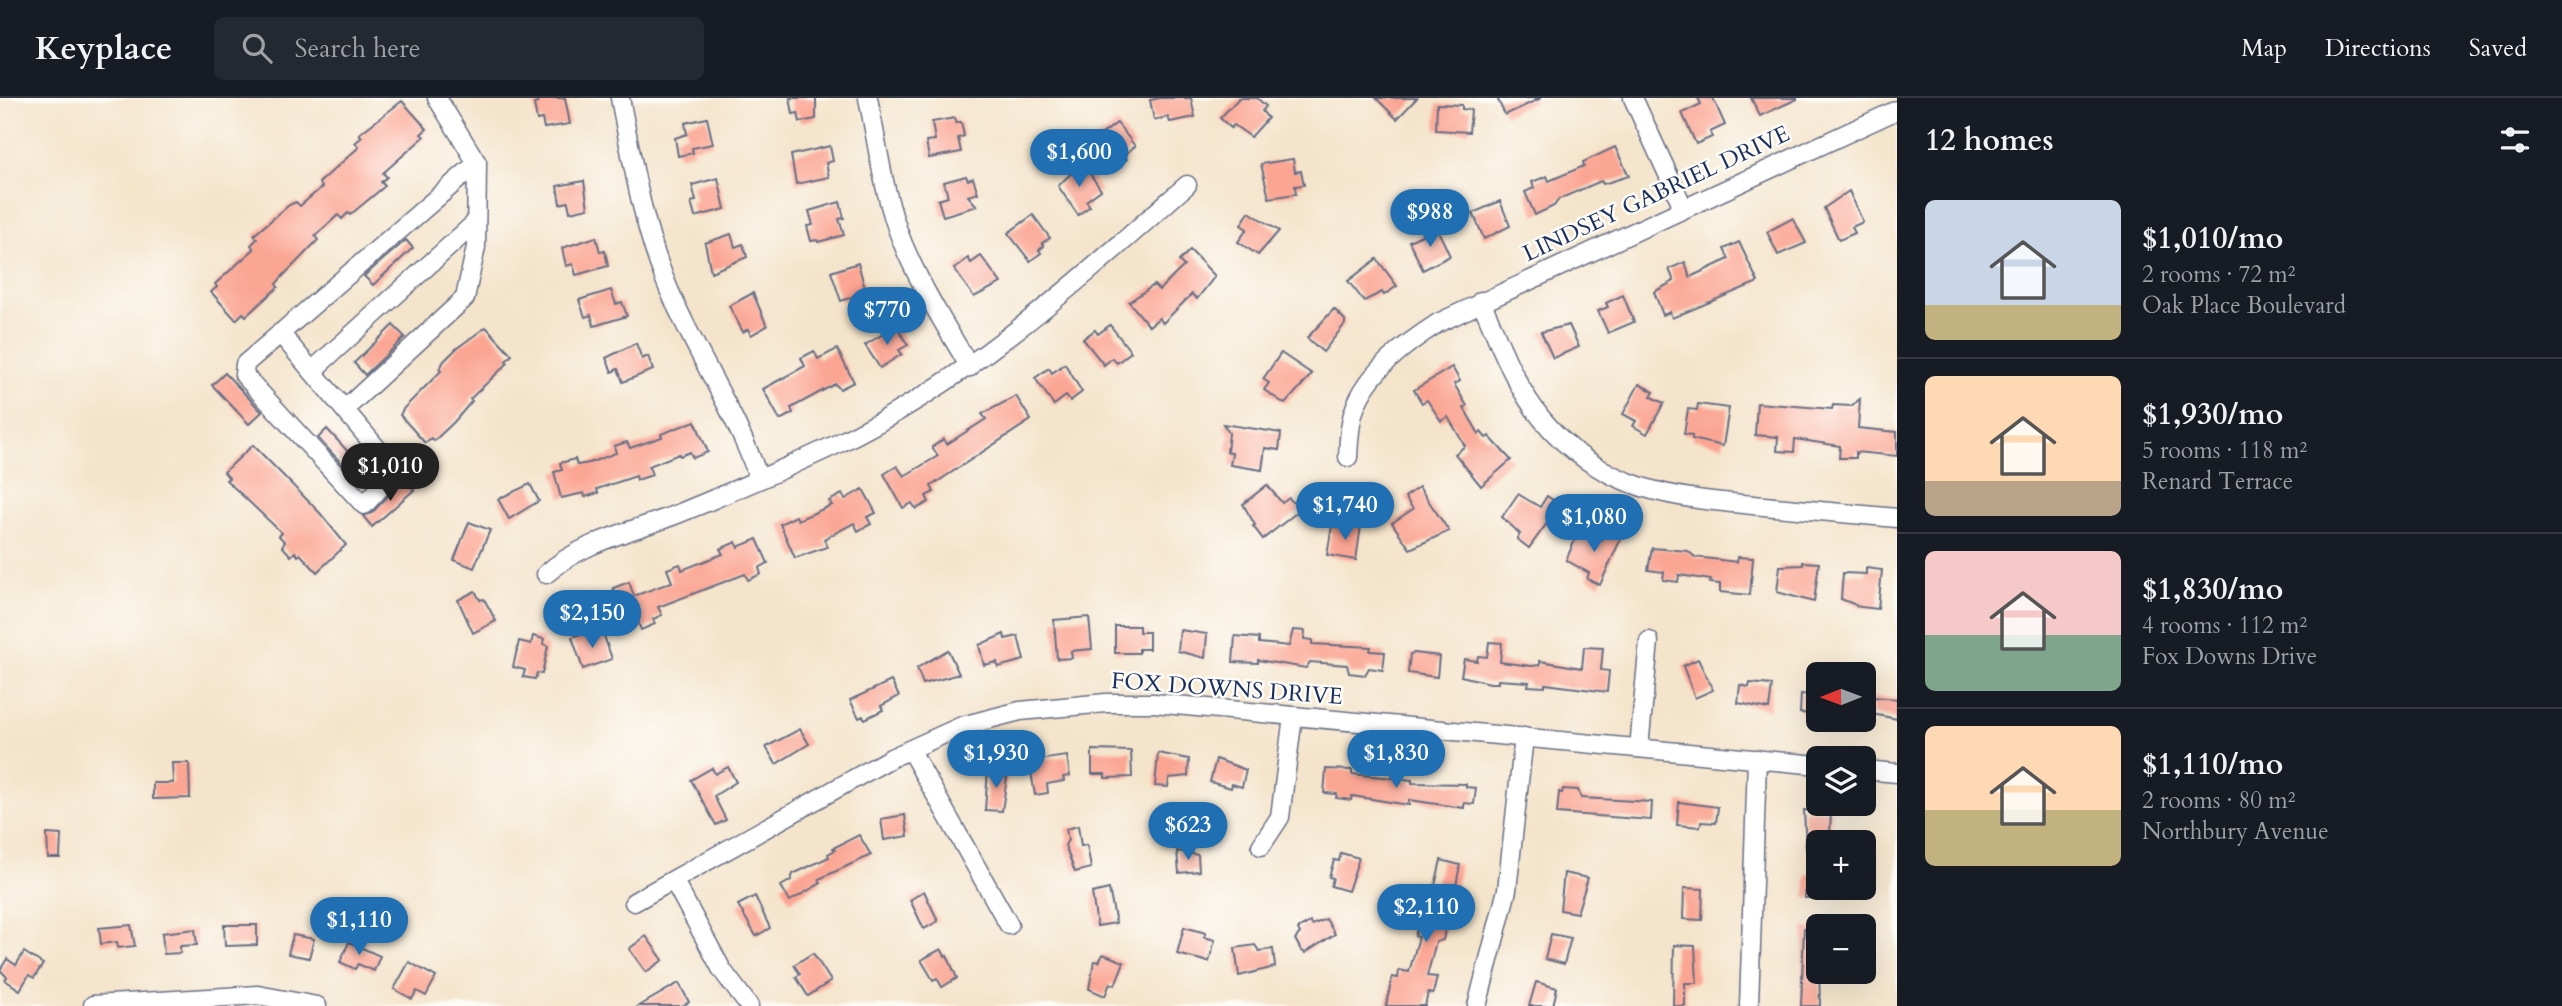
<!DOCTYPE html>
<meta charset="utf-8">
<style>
:root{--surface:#171b24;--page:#242831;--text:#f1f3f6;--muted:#9ea1a6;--line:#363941;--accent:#1f6fb2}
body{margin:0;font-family:Cardo,serif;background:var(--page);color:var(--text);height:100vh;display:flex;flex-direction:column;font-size:26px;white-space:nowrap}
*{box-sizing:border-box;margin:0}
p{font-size:23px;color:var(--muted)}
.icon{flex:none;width:38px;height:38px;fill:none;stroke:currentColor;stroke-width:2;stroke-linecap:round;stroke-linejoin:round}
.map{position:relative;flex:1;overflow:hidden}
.details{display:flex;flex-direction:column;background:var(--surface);width:665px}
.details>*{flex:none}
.needle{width:46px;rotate:269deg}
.controls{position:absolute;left:1806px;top:564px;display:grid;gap:14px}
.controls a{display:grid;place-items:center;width:70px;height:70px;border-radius:10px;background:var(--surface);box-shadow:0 7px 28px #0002;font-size:35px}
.price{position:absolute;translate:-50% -60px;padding:0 16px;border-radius:24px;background:var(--accent);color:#fff;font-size:23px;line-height:46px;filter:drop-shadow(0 2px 4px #0008)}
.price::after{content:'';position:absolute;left:50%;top:42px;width:21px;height:16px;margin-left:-10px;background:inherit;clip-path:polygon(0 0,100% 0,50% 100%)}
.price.selected{background:#222;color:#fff}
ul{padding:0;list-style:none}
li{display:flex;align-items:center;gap:21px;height:175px;padding:0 28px}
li+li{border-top:2px solid var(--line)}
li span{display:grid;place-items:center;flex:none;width:196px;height:140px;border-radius:10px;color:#555}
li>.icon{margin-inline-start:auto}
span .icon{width:84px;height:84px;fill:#fffc;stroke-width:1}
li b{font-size:30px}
h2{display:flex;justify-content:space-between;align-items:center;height:84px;padding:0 28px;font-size:30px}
header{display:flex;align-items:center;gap:42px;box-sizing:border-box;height:98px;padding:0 35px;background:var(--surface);border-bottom:2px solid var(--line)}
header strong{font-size:33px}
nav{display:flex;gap:38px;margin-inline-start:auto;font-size:24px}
.search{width:490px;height:63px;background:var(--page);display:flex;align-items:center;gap:18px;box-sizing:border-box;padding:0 24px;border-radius:10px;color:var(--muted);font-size:26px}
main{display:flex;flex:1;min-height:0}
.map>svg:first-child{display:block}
</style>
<header>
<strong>Keyplace</strong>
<div class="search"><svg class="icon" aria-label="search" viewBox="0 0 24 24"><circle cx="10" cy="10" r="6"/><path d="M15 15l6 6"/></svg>Search here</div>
<nav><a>Map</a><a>Directions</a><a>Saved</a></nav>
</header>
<main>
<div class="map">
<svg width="1897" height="908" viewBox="0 0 1897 908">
<rect width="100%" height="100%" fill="#fdfcf7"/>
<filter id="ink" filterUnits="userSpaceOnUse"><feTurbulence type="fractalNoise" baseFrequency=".0143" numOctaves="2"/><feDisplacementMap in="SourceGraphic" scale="14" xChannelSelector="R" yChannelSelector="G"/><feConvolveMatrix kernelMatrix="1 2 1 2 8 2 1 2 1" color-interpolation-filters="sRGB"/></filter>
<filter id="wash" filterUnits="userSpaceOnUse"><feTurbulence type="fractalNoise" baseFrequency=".00686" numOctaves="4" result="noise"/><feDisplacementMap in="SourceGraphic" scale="28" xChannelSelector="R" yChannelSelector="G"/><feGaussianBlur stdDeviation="1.57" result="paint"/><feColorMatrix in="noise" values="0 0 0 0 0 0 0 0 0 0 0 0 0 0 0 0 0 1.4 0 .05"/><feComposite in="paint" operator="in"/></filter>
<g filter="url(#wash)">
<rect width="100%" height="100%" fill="#f4e4cb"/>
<g id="blocks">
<g fill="#fba593">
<path d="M537,0H565L570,26L544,30L542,21L537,22L534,6L538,5Z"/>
<path d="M790,0H816V21L800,24L798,15L793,16Z"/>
<path d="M1160,0H1191L1195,19L1170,24L1168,19L1154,22L1150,2Z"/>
<path d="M1239,0H1257L1266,8L1262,13L1268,20L1251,39L1234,27L1231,30L1220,20Z"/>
<path d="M1376,0H1417L1397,21Z"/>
<path d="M1497,0H1541L1505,17Z"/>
<path d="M1698,0H1713L1725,27L1710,34L1712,39L1696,46L1682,15L1701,6Z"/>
<path d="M1751,0H1797V1L1760,18Z"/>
<path d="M402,3L427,31L421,36L424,39L383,75L387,79L381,84L385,88L350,117L348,115L342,121L338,117L315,138L318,142L282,179L276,186L278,189L246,218L243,215L236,222L211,194L217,189L215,186L254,151L251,147L257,141L254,137L289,107L296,104L300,108L322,89L319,85L359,49L355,45L362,39L359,36Z"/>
<path d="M1437,6L1462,7V11L1471,12L1469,34L1436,32Z"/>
<path d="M707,20L713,46L692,50L693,55L678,58L675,40L687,36L685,25Z"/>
<path d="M955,20L956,25L961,24L964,38L958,40L961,54L929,60L926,43L935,42L932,24Z"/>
<path d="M1117,25L1135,48L1124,57L1127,61L1115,70L1094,42Z"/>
<path d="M830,48L833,63L826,65L829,79L796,86L791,57Z"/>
<path d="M1615,49L1629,78L1603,86L1601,83L1559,101L1554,108L1535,117L1525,94L1534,90L1532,84L1547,78L1549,83L1584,68L1583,64Z"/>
<path d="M1293,61L1295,74L1301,73L1304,87L1295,88L1296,96L1269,100L1261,66Z"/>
<path d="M1079,68L1082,72L1086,70L1101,92L1086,103L1090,108L1078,117L1058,88Z"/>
<path d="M966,78L968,82L973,80L978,95L968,98L977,108L943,118L938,102L948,99L944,84Z"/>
<path d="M718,80L725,111L695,119L691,104L696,103L692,87Z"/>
<path d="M584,83L588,110L570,114L568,104L560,106L557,88Z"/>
<path d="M1849,93L1863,124L1852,129L1855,135L1839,142L1824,110Z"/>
<path d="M1500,103L1510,128L1484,141L1473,115Z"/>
<path d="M840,104L844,120L839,121L844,137L818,144L817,142L811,143L807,128L813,127L809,113Z"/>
<path d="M1249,114L1279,133L1258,157L1238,144L1247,131L1241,127Z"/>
<path d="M1033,117L1050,140L1042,145L1044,148L1039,152L1041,155L1030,163L1008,135Z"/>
<path d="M1793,120L1806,145L1778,157L1767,134Z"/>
<path d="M1437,130L1450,158L1423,172L1409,143Z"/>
<path d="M731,136L735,149L743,146L747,159L711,174L705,145Z"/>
<path d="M596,139L600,154L605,153L608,168L576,177L573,166L566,168L562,150Z"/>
<path d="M406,142L413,150L373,187L364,178Z"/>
<path d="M1739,144L1758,184L1672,220L1670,214L1663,217L1654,194L1674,183L1669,171L1685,164L1690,179L1729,161L1724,151Z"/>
<path d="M1190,152L1215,178L1197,201L1192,196L1163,225L1159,220L1149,228L1129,204L1154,187L1159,192L1184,168L1179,163Z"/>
<path d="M981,158L1001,185L974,199L954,171L968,160L971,165Z"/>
<path d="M1377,161L1397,188L1384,197L1382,194L1364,203L1348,183Z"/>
<path d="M858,165L866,194L841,203L831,174Z"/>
<path d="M611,192L616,206L622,204L627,218L594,228L591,217L585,219L579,202Z"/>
<path d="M753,195L767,228L751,237L748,231L743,234L729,208Z"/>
<path d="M1623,197L1634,224L1608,235L1598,213L1608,209L1606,205Z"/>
<path d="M1334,211L1345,222V226L1323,254L1307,240Z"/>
<path d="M393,227L405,239L365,277L354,265Z"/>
<path d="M1110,227L1131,254L1117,265L1112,260L1104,267L1083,241L1095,232L1098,236Z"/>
<path d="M1569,227L1579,249L1553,260L1541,234Z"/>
<path d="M486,229L512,257L506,263L508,265L470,301L472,303L454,324L434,343L431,340L425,345L400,317L403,311L441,273L439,271L444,263L457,250Z"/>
<path d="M898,231L908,247L899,252L902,256L880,270L865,247L888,233L890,236Z"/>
<path d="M636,245L642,261L648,258L653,272L623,284L618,271L612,274L606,260Z"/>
<path d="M837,251L854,284L840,291L835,286L791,310L793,315L780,322L763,291L805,268L801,260L814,253L818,261Z"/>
<path d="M1281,255L1312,276L1285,306L1264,292L1269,285L1263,281Z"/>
<path d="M1065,266L1082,294L1070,303L1066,298L1054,307L1035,280L1049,270L1052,275Z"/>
<path d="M1452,269L1460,283L1454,286L1467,308L1464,310L1479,336L1481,334L1486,340L1489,338L1511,362L1481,388L1455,356L1465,348L1448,319L1441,323L1427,302L1422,305L1414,292Z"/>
<path d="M225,275L262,314L249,326L212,287Z"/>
<path d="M1639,286L1654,294L1651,299L1664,305L1647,336L1633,328L1636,323L1623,316Z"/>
<path d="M1016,298L1031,322L931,388L934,394L926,398L929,404L916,411L912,405L903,410L884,376L897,368L904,378L938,358L932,349L944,341L947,346L986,321L982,316Z"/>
<path d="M1860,301L1858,330L1897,334V358L1856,354V360H1839L1840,348L1795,341L1794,354L1777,353L1778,339L1755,337L1757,305L1832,311L1833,307L1851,308Z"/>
<path d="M1698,306L1729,310L1723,348L1692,341V337L1684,336L1688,311L1697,312Z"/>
<path d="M695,323L708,354L693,360L690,354L680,358L679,356L649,368L652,377L637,382L636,378L597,391L598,395L585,399L584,395L561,400L554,374L562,372L560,365L575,361L577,367L589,365L616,355L614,348L627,344L630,350L662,339L661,336Z"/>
<path d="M1223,326L1281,335L1279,352L1265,350L1262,372L1230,367L1232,355L1227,354L1229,335Z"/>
<path d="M327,331L364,371L355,380L318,340Z"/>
<path d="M253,347L320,415L346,447L317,474L300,456L298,458L295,454L291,458L282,448L285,444L279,438L282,435L226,382L229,380L224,374Z"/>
<path d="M404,381L414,392L372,429L363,418L372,415Z"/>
<path d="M530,386L539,403L509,421L498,401Z"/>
<path d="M1267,387L1282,405L1289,400L1300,412L1263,441L1253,428L1255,427L1243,406Z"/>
<path d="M1419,389L1449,433L1410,451L1392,425L1413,411L1405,399Z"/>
<path d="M863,391L876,415L867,419L871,426L858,433L854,425L824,441L827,449L795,460L780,426L796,418L798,422L832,407L829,403L842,396L845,401Z"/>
<path d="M1518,396L1540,409L1547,398L1560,407L1529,450L1517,441L1520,436L1502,419Z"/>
<path d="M469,424L490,432L474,470L454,462Z"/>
<path d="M1346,426L1361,428L1356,462L1327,457L1332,428L1346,430Z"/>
<path d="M1607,431L1622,438L1600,487L1587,481L1589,475L1566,462L1578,435L1601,443Z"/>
<path d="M757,441L768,465L759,470L761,476L748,482L745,476L658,509L662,517L653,521L655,526L641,532L638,524L627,528L613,490L629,484L634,498L672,484L667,471L680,466L682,472L723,456L720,451L736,444L738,449Z"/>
<path d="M1652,450L1688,453L1695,459L1737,464L1738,459L1753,460L1750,497L1720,494V486L1710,485L1711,482L1679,477L1678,484L1663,482L1664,474L1648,472Z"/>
<path d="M1803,464L1819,465L1814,504L1777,494L1780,468L1803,467Z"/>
<path d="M1866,470L1882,472L1878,511L1861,509L1841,501L1843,475L1866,476Z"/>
<path d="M475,493L480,502L484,501L496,523L473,535L458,502Z"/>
<path d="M1089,519L1092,551L1071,553L1072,560L1057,561L1054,522Z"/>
<path d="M1115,528H1139V534H1149V551H1139V555H1115Z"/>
<path d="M1180,532L1207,536L1205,560L1178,553Z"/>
<path d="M1293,532L1305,533L1304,541L1312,542V546L1371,549L1370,553L1385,554L1383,572L1369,570L1365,577L1349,575L1347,567L1310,564L1306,570L1258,562V565L1233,564L1235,538L1259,540V545L1289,548Z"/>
<path d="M586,534L588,538L593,539L603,535L612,561L583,571L572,539Z"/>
<path d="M1004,536L1005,541L1018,538L1024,562L998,569L997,564L984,567L979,547Z"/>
<path d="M533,538L544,541L543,546L548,548L542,576L537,575L535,581L523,579L525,572L513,569L519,543L531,546Z"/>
<path d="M1489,544L1502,545L1500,564L1531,568L1540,567V563L1582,570L1584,549L1603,550L1601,572L1609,573L1607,594L1545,586V589L1528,588L1529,584L1498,582V585H1490L1461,578L1464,561L1477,563L1478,558L1487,559Z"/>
<path d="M948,552L959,576L923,586L917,570Z"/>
<path d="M1414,555L1439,558L1437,579L1408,575L1410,556Z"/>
<path d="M1698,561L1713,592L1695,600L1683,568Z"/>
<path d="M891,583L899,598L881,608L883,612L865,621L863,618L859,620L850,602Z"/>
<path d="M1750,585L1772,587L1769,611L1738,605L1740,587L1749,589Z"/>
<path d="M1801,596L1818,598V616L1800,615Z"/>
<path d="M1873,599L1897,601V621L1872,616Z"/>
<path d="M800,631L809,646L776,666L766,649Z"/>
<path d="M1092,652L1131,653L1132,679L1105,680V676H1092Z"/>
<path d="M1158,655L1189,661L1188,678L1169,680L1168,689L1155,688Z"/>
<path d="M1067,658L1070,678L1063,679L1064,683L1047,686L1048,695L1035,697L1029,663Z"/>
<path d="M1216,661L1246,672L1242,689L1232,686L1231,690L1210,684Z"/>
<path d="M172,665H189L190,700L153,701V685H173Z"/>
<path d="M728,669L736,684L714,698L726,722L716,727L691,682L712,670L715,676Z"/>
<path d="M988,671L1008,673L1002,713L985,712Z"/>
<path d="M1326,671L1352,672V676L1412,682V685L1466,686V689L1476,690L1474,706L1464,705V710L1409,702V707L1352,698L1351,702L1336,700L1337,696L1324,695Z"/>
<path d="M1563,691L1578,692L1581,700L1652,704L1651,722L1557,715L1559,694L1562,695Z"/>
<path d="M1679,704L1718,709L1716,725L1701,724L1700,729L1677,727Z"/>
<path d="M1804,712H1831L1830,736H1824V744H1818V751L1806,750Z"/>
<path d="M905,717L908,738L884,742L881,721Z"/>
<path d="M1078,728L1081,748L1087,747L1091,770L1075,774L1065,747L1068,742L1066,731Z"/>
<path d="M47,736L61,737L60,760H48Z"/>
<path d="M859,737L871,757L819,781L821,785L790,803L781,788L791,782L793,776L829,759L828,756L835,752L833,750Z"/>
<path d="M1177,753L1198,757L1199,773L1179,775Z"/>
<path d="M1341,755L1359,760L1348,793L1331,788L1333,780L1329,779L1334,762L1339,763Z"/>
<path d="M1441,762L1460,767L1455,793L1443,826L1446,827L1443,842L1436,844L1427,878L1437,879L1433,896L1428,895L1425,908H1386L1392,879L1398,880L1399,872L1409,874L1419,839L1415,838L1421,816L1428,818Z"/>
<path d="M1564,775L1588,780L1577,815L1560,812Z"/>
<path d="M1806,776H1818V800H1805Z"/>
<path d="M1684,790L1703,791L1702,822L1683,821Z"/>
<path d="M1109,791L1116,825L1097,828L1092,795Z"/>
<path d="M924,793L938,823L924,831L910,802Z"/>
<path d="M755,798L770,830L756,838L738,807Z"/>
<path d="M1326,821L1335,836L1305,855L1301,852L1295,841L1300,835L1298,831L1310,824L1312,827Z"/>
<path d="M131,827L135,848L118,850L117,844L101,846L99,830Z"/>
<path d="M224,827H257V847L225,848Z"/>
<path d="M1184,829L1206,835L1204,839L1215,842L1209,864L1177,856Z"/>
<path d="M1804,830L1818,831L1820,908H1801Z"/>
<path d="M195,831L197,847L180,848V855L164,856L162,835Z"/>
<path d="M1551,836L1571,840L1564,866L1545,861Z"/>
<path d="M293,837L314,841L309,860L288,856Z"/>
<path d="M646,838L663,862L646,874L629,851Z"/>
<path d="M349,844L380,858L374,873L358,866L355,871L340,864Z"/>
<path d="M1255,847L1259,853L1273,851L1275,869L1239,878L1235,850Z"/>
<path d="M1674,847L1695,848L1697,885H1685V908H1673Z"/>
<path d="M941,851L945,858L947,857L957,880L942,889L937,880L933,882L921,862Z"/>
<path d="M24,854L43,866L34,880L29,877L20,892L5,882L7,879L0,872L7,861L16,867Z"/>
<path d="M813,855L831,883L808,898L796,879L800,876L794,867Z"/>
<path d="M1103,856L1124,864L1115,887L1110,885L1105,898L1089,891L1094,863L1099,864Z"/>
<path d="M409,864L436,879L426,898L417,893L412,901L394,891Z"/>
<path d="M1536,884L1557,890L1553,908H1529Z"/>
<path d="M679,885L689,904L682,908H639Z"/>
</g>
</g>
</g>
<g filter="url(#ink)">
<use href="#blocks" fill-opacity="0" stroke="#676e84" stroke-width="2"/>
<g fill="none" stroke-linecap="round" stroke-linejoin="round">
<g stroke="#676e84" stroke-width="21">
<g id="minor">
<path d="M620,0C632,61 642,124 665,182C692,250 735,311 759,381"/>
<path d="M868,0C878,49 884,100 903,146C921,189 946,229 970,269"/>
<path d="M1633,0L1683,109"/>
<path d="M1481,203C1499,243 1514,287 1542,321C1603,395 1676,400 1764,408C1808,412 1853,416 1897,420"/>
<path d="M280,235L396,373L364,407L244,277L245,266L477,65"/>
<path d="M312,273L476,124"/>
<path d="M345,311L465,200L476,149L477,65L437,0"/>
<path d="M1348,359C1349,343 1349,326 1355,310C1368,273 1407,245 1438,225L1897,12"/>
<path d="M546,476C584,442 633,434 680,415C732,394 784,371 835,347C969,283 1076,185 1187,87"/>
<path d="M1639,650L1649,543"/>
<path d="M911,653L1009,827"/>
<path d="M1864,672L1897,675"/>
<path d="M1261,748L1280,719L1293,618"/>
<path d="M674,783L722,872L749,908"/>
<path d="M634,804L891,660L962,628L1020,613L1106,605H1154L1818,667"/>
<path d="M93,907L258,897L317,908"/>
<path d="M1477,908L1507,792L1524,639"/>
<path d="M1749,908L1757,661"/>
</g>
</g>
<use href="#minor" stroke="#fff" stroke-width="18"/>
</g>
</g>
<g text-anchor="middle" stroke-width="5" stroke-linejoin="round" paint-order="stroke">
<g font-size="23" fill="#1b2f5e" stroke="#fdfcf7">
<text transform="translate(1656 95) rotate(-25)" y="8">LINDSEY GABRIEL DRIVE</text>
<text transform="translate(1227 590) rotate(4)" y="8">FOX DOWNS DRIVE</text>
</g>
</g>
</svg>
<div class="controls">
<a><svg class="needle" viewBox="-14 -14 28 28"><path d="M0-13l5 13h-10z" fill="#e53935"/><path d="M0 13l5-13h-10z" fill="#9ea1a6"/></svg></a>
<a><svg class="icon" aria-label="layers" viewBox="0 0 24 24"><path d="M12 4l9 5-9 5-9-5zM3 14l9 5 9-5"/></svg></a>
<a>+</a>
<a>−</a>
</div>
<b class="price" style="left:1079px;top:91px">$1,600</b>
<b class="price" style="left:1430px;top:151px">$988</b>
<b class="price" style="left:887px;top:249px">$770</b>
<b class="price selected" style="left:390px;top:405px">$1,010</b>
<b class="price" style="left:1345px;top:444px">$1,740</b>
<b class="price" style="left:1594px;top:456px">$1,080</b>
<b class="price" style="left:592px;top:552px">$2,150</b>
<b class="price" style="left:996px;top:692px">$1,930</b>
<b class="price" style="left:1396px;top:692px">$1,830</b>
<b class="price" style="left:1188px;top:764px">$623</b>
<b class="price" style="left:1426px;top:846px">$2,110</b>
<b class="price" style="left:359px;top:859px">$1,110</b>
</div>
<section class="details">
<h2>12 homes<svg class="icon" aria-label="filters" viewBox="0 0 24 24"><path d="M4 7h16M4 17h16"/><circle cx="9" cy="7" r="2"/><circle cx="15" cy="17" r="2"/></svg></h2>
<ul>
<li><span style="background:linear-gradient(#c9d6e8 75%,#c2b280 0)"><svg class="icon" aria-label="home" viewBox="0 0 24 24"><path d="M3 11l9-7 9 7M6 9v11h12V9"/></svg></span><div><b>$1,010/mo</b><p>2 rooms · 72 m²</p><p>Oak Place Boulevard</p></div></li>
<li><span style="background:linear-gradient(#ffd9b3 75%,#b9a48a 0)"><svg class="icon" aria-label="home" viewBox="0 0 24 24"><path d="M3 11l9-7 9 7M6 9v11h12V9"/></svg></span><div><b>$1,930/mo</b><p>5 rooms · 118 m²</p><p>Renard Terrace</p></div></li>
<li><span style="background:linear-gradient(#f6c9c9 60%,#7fa58c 0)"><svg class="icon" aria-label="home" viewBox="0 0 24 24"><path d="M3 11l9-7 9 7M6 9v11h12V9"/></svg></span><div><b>$1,830/mo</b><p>4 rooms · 112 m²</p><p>Fox Downs Drive</p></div></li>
<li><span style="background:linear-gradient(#ffd9b3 60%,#c2b280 0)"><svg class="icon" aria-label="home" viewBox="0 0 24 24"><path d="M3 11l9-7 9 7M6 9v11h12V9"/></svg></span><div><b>$1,110/mo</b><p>2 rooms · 80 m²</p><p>Northbury Avenue</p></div></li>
</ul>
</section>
</main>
